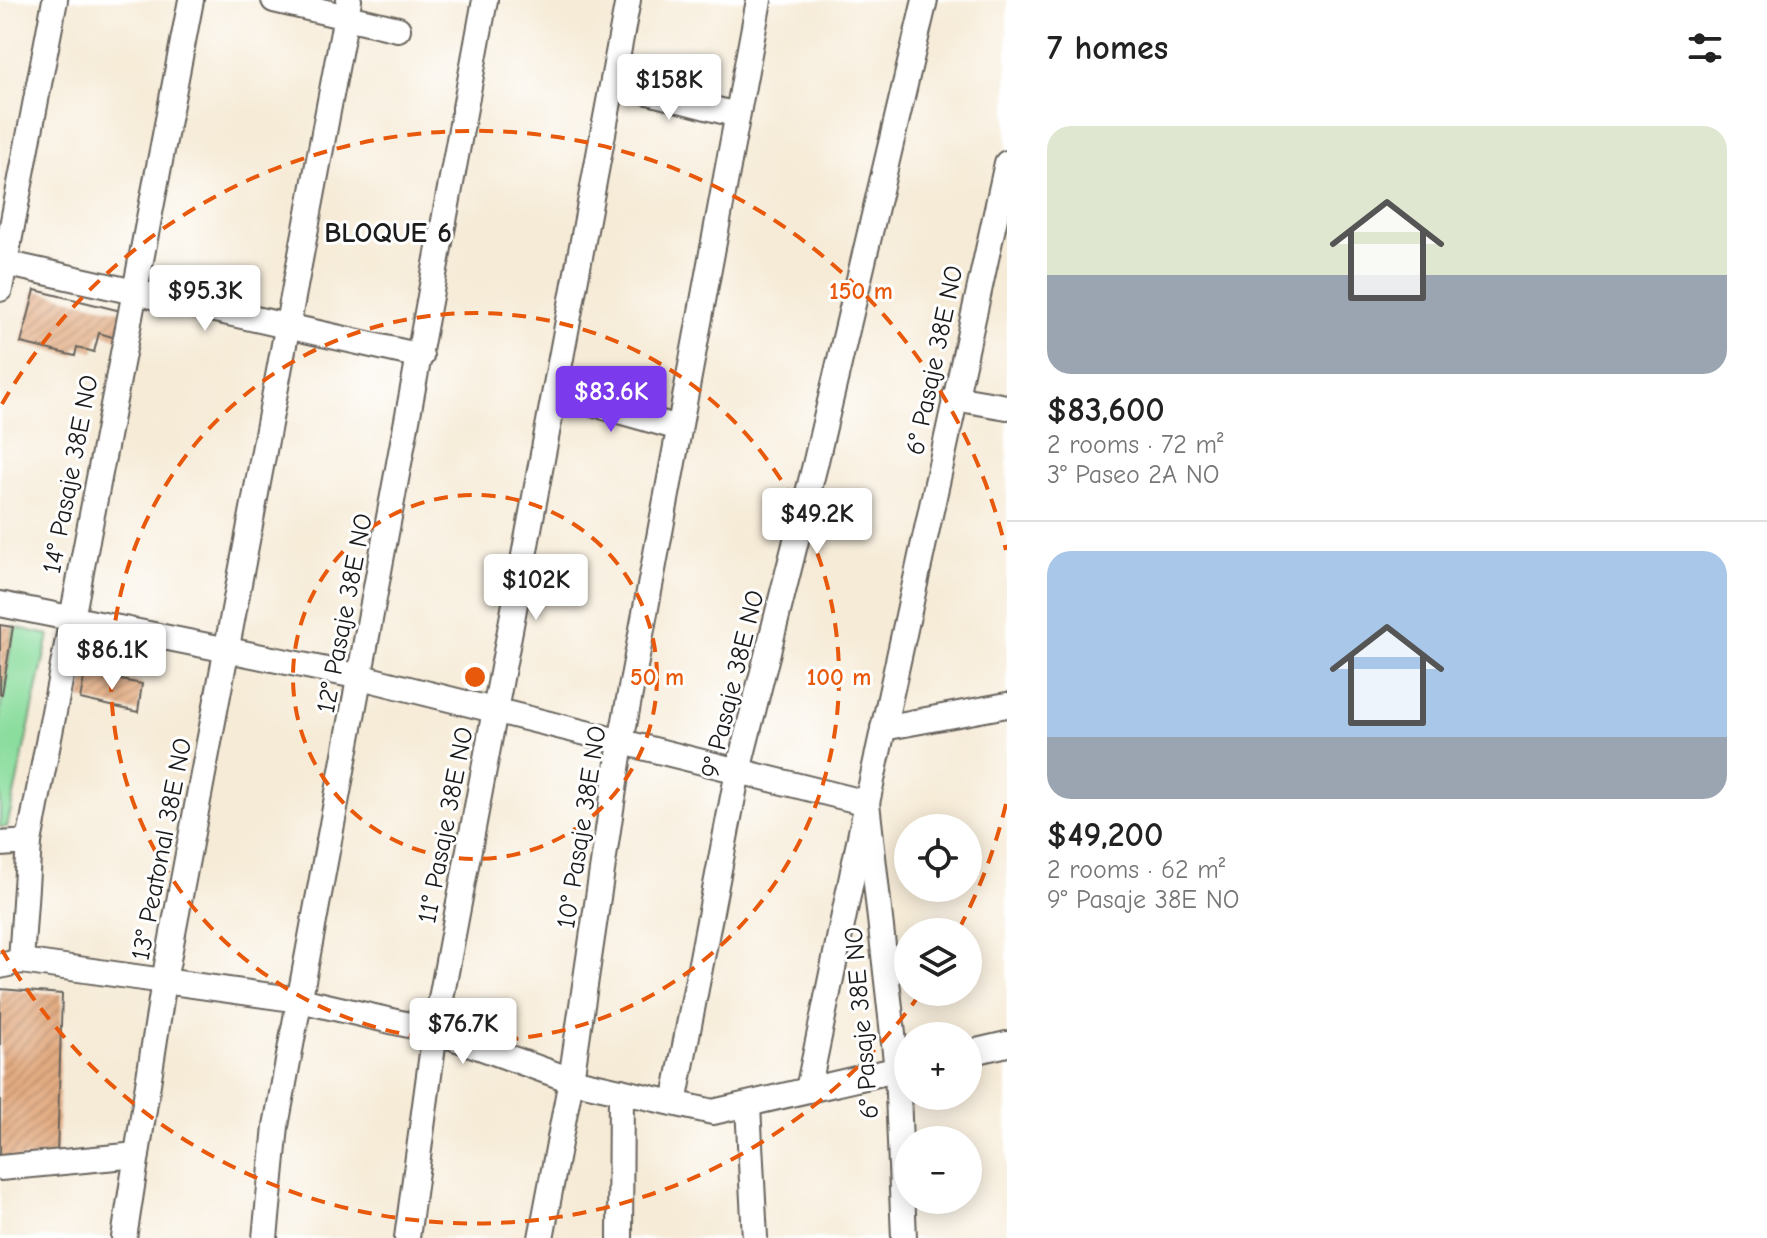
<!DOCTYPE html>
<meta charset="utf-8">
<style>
:root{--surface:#fff;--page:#f2f2f2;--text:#222;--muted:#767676;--line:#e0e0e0;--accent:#7c3aed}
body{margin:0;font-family:"Comic Neue",sans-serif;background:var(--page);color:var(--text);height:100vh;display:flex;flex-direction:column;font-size:30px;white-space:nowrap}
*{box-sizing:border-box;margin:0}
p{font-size:26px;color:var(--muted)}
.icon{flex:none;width:44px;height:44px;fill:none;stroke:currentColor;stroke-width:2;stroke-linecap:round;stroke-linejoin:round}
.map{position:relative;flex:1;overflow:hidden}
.sheet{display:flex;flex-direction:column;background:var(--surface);width:760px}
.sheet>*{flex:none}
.controls{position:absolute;left:894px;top:814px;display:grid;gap:16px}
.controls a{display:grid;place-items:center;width:88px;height:88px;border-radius:50%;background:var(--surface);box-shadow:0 4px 20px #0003;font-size:40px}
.price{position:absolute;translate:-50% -68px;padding:0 18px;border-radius:8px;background:#fff;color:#222;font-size:26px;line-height:52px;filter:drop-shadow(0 2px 4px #0008)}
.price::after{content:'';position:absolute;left:50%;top:48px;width:24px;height:18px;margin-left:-12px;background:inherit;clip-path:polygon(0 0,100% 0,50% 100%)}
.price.current{background:var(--accent);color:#fff}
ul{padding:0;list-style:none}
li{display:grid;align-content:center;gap:16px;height:424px;padding:0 40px}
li+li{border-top:2px solid var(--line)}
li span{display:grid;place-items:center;height:248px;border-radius:24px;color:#555}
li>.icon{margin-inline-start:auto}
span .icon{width:144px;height:144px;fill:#fffc;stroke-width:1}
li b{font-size:34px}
h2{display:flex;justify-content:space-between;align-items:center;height:96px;padding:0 40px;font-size:34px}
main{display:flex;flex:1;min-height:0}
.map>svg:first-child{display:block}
</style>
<main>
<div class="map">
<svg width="1007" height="1238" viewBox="0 0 1007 1238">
<defs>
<pattern id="building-hatch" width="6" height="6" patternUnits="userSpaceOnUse" patternTransform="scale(2)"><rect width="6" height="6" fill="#e1aa81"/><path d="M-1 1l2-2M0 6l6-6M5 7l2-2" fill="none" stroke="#c0926f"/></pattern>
</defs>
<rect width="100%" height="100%" fill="#fff"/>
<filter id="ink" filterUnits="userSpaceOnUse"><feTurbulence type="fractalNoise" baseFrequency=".0125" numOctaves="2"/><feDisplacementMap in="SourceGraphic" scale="16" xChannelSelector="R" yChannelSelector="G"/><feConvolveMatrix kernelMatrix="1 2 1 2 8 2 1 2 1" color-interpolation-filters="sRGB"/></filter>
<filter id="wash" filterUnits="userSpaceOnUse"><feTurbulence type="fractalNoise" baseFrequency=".006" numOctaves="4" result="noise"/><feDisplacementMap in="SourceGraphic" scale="32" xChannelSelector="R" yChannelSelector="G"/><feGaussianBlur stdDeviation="1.8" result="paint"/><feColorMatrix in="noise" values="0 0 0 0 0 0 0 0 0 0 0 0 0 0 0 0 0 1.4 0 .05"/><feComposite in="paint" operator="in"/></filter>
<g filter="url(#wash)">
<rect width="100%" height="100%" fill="#f6ebd7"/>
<path fill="#8bdd9e" stroke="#547c5d" stroke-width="2" d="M14,627L49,635L7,827H0V711Z"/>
<g id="blocks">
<g fill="url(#building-hatch)">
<path d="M35,290L125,312L119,339L99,333L94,352L77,347L75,356L21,343Z"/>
<path d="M0,625L13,627L2,694H0Z"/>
<path d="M85,673L142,684L138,712L80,699Z"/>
<path d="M0,989L62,994L57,1156L0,1160Z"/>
</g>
</g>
</g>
<g filter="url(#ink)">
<use href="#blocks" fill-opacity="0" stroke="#68645d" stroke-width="2"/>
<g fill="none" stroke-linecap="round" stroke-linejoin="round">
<g stroke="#68645d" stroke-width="28">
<g id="street">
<path d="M274,0L398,29"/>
<path d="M613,83L737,115"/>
<path d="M0,262L421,356"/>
<path d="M0,289L55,0"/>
<path d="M555,393L679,428"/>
<path d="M954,398L1007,407"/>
<path d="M0,604L361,677L867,803L897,1070L904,1238"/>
<path d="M883,728L1007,705"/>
<path d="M0,844L29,842"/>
<path d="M21,961L29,842L191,0"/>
<path d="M0,966L21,961L300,1000L435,1031L571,1080L713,1112L908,1067"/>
<path d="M968,1053L1007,1044"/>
<path d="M808,1090L867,803L1007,163"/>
<path d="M674,1103L738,771L815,465L925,0"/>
<path d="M748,1106L755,1238"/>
<path d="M0,1168L137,1155"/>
<path d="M124,1238L164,981L349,0"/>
<path d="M265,1238L276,1126L485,0"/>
<path d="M407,1238L435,1031L628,0"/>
<path d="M541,1238L571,1080L621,742L759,0"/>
<path d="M620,1238L621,1091"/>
</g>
</g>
<use href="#street" stroke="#fff" stroke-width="24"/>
</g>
</g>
<g fill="none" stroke="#e8590c" stroke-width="4" stroke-dasharray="14 10">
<circle cx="475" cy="677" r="182"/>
<circle cx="475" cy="677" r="364"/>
<path d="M1006 804A546 546 0 0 1 959 929M920 994A546 546 0 0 1 2 950M2 404A546 546 0 0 1 1006 550"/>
</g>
<g text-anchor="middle" stroke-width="6" stroke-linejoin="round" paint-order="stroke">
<g font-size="26" fill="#1c1c1c" stroke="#fff">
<text transform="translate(934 360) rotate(-78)" y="9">6° Pasaje 38E NO</text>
<text transform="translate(70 474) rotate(-79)" y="9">14° Pasaje 38E NO</text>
<text transform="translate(344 613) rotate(-79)" y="9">12° Pasaje 38E NO</text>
<text transform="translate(732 684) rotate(-76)" y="9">9° Pasaje 38E NO</text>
<text transform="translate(445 825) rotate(-79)" y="9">11° Pasaje 38E NO</text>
<text transform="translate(581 827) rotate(-81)" y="9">10° Pasaje 38E NO</text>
<text transform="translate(161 849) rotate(-79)" y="9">13° Peatonal 38E NO</text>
<text transform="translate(861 1023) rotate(-95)" y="9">6° Pasaje 38E NO</text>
</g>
<g font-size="28" font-weight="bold" fill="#1c1c1c" stroke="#fff">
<text x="388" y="242">BLOQUE 6</text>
</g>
</g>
<circle cx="475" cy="677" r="12" fill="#e8590c" stroke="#fff" stroke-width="4"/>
<g font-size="24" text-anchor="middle" font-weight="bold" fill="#e8590c" stroke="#fff" stroke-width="6" stroke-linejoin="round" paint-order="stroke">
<text x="861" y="299">150 m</text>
<text x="657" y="685">50 m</text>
<text x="839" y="685">100 m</text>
</g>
</svg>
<div class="controls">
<a><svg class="icon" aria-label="locate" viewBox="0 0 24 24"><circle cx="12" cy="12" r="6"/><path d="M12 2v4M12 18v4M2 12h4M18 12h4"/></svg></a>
<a><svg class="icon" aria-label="layers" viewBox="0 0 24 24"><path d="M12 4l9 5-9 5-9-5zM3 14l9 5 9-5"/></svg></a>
<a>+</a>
<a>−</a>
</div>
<b class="price" style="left:669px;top:122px">$158K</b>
<b class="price" style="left:205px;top:333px">$95.3K</b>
<b class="price current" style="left:611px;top:434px">$83.6K</b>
<b class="price" style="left:817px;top:556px">$49.2K</b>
<b class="price" style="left:536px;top:622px">$102K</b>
<b class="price" style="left:112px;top:692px">$86.1K</b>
<b class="price" style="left:463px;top:1066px">$76.7K</b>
</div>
<section class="sheet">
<h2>7 homes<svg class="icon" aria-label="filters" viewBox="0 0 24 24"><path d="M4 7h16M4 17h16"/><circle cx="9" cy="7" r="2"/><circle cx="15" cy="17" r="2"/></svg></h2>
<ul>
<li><span style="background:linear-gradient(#dfe7d0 60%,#9aa5b1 0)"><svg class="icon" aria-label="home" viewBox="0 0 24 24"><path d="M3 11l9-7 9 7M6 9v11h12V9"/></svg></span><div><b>$83,600</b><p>2 rooms · 72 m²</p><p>3° Paseo 2A NO</p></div></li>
<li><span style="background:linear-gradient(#a9c7e8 75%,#9aa5b1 0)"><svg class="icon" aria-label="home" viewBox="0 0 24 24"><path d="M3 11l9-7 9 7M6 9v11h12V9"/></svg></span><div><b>$49,200</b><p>2 rooms · 62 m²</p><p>9° Pasaje 38E NO</p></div></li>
</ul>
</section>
</main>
